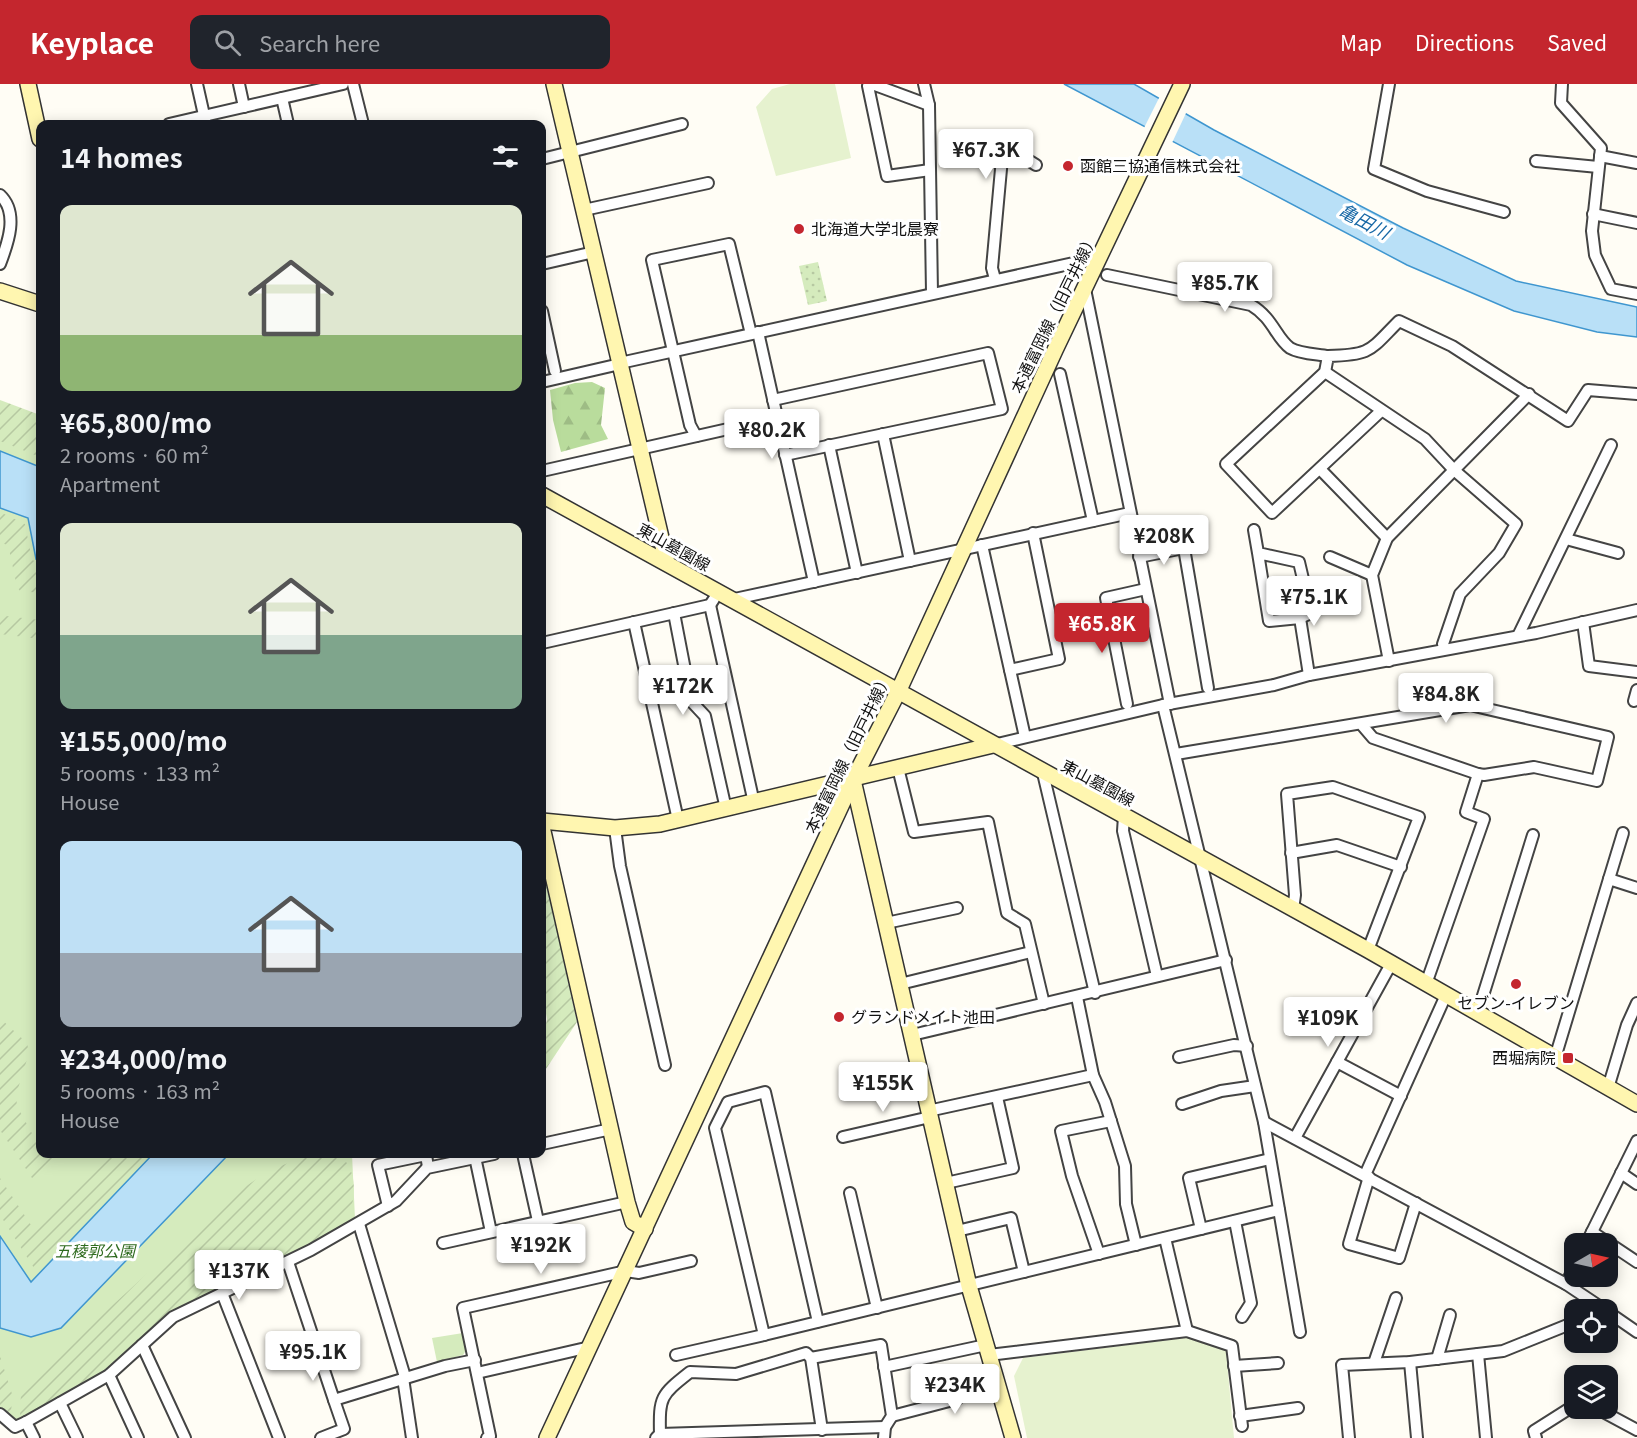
<!DOCTYPE html>
<meta charset="utf-8">
<style>
:root{--surface:#171b24;--page:#20242c;--text:#f1f3f6;--muted:#9ea1a6;--accent:#c4262e}
body{margin:0;font-family:Georgia,"Noto Sans JP",serif;background:var(--page);color:var(--text);height:100vh;display:flex;flex-direction:column;font-size:22px;white-space:nowrap}
*{box-sizing:border-box;margin:0}
p{font-size:20px;color:var(--muted)}
.icon{flex:none;width:33px;height:33px;fill:none;stroke:currentColor;stroke-width:2;stroke-linecap:round;stroke-linejoin:round}
.map{position:relative;flex:1;overflow:hidden}
.details{position:absolute;left:36px;top:36px;width:510px;height:1038px;display:flex;flex-direction:column;background:var(--surface);border-radius:12px;box-shadow:0 3px 15px #0003}
.details>*{flex:none}
.needle{width:39px;rotate:81deg}
.fabs{position:absolute;left:1564px;top:1149px;display:grid;gap:12px}
.fabs a{display:grid;place-items:center;width:54px;height:54px;border-radius:12px;background:var(--surface);box-shadow:0 3px 15px #0003;font-size:30px}
.price{position:absolute;translate:-50% -51px;padding:0 14px;border-radius:6px;background:#fff;color:#222;font-size:20px;line-height:39px;filter:drop-shadow(0 2px 3px #0008)}
.price::after{content:'';position:absolute;left:50%;top:36px;width:18px;height:14px;margin-left:-9px;background:inherit;clip-path:polygon(0 0,100% 0,50% 100%)}
.price.selected{background:var(--accent);color:#fff}
ul{padding:0;list-style:none}
li{display:grid;align-content:center;gap:12px;height:318px;padding:0 24px}
li span{display:grid;place-items:center;height:186px;border-radius:12px;color:#555}
li>.icon{margin-inline-start:auto}
span .icon{width:108px;height:108px;fill:#fffc;stroke-width:1}
li b{font-size:26px}
h2{display:flex;justify-content:space-between;align-items:center;height:72px;padding:0 24px;font-size:26px}
header{display:flex;align-items:center;gap:36px;box-sizing:border-box;height:84px;padding:0 30px;background:var(--accent);color:#fff}
header strong{font-size:28px}
nav{display:flex;gap:33px;margin-inline-start:auto;font-size:21px}
.search{width:420px;height:54px;background:var(--page);display:flex;align-items:center;gap:15px;box-sizing:border-box;padding:0 21px;border-radius:12px;color:var(--muted);font-size:22px}
.map>svg:first-child{display:block}
</style>
<header>
<strong>Keyplace</strong>
<div class="search"><svg class="icon" aria-label="search" viewBox="0 0 24 24"><circle cx="10" cy="10" r="6"/><path d="M15 15l6 6"/></svg>Search here</div>
<nav><a>Map</a><a>Directions</a><a>Saved</a></nav>
</header>
<div class="map">
<svg width="1637" height="1354" viewBox="0 0 1637 1354">
<defs>
<pattern id="grass-dots" width="8" height="8" patternUnits="userSpaceOnUse" patternTransform="scale(1.5)"><rect width="8" height="8" fill="#d5ebbd"/><path d="M2 2h.1M6 6h.1" fill="none" stroke="#b6c8a1" stroke-width="1.8" stroke-linecap="round"/></pattern>
<pattern id="forest-firs" width="22" height="20" patternUnits="userSpaceOnUse" patternTransform="scale(1.5)"><rect width="22" height="20" fill="#b9dc9c"/><path d="M5 1l3.5 6h-7zM16 11l3.5 6h-7z" fill="#9ebc85"/></pattern>
<pattern id="garden-furrows" width="10" height="10" patternUnits="userSpaceOnUse" patternTransform="scale(1.5)"><rect width="10" height="10" fill="#d5ebbd"/><path d="M-1 1l2-2M0 10L10 0M9 11l2-2" fill="none" stroke="#b6c8a1"/></pattern>
</defs>
<rect width="100%" height="100%" fill="#fffdf5"/>
<path fill="url(#grass-dots)" d="M818,178L827,217L808,221L799,182Z"/>
<path fill="url(#forest-firs)" d="M592,298L605,304L601,341L608,355L561,368L553,336L550,306L575,299Z"/>
<g fill="#d5ebbd">
<path d="M0,321L40,335V1070H352L355,1135L169,1229L102,1291L15,1336L0,1321Z"/>
<path d="M463,1249L467,1265L463,1271L437,1278L432,1254Z"/>
</g>
<g fill="url(#garden-furrows)">
<path d="M0,316L40,331V373L0,357Z"/>
<path d="M0,428L25,440L32,476L40,479V509L20,507L17,503L9,465L7,461L0,458Z"/>
<path d="M0,528L6,532L40,536V555L0,550Z"/>
<path d="M542,779L577,938L542,991V961L547,935L542,908Z"/>
<path d="M0,934L27,959L29,969L16,1011L17,1022L40,1064V1070H67L39,1098L34,1097L0,1046Z"/>
<path d="M107,1070H148L39,1183L34,1184L0,1131V1094L31,1141L37,1142Z"/>
<path d="M320,1070C328,1072 341,1072 347,1079C359,1097 354,1128 342,1144L170,1229L102,1289L31,1329L20,1331L21,1309L44,1283C84,1246 126,1210 166,1172C209,1131 258,1080 320,1070Z"/>
<path d="M0,1272L12,1310L11,1332L0,1323Z"/>
</g>
<g fill="#e6f2cf">
<path d="M790,0H835L851,74L776,92L756,23L772,5Z"/>
<path d="M1192,1253L1226,1267L1234,1354H1027L1014,1292L1023,1274Z"/>
</g>
<g fill="#b9e0f7" stroke="#3f96cf" stroke-width="1.5">
<path d="M1064,0H1134L1214,46L1403,144L1516,197L1637,223V253L1597,248L1514,227L1407,181Z"/>
<path d="M0,367L40,383V474L36,475L28,434L0,424Z"/>
<path d="M153,1070H229L61,1244L31,1253L0,1244V1152L31,1198Z"/>
</g>
<path fill="#fffdf5" d="M1160,12L1187,27L1171,61L1143,46Z"/>
<g fill="none" stroke-linecap="round" stroke-linejoin="round">
<g stroke="#444" stroke-width="14">
<g id="street">
<path d="M197,0L206,40"/>
<path d="M239,0L244,23"/>
<path d="M353,0L363,40"/>
<path d="M924,0L929,21L932,209"/>
<path d="M1389,0L1374,85L1427,107L1504,128"/>
<path d="M1562,0L1561,19L1601,64L1592,147L1595,171L1611,205L1637,210"/>
<path d="M282,14L288,40"/>
<path d="M929,21L875,1L868,2L887,92L930,86"/>
<path d="M169,40L343,0"/>
<path d="M1600,72L1637,79"/>
<path d="M542,75L682,40"/>
<path d="M1536,77L1598,83"/>
<path d="M0,111C19,129 8,159 0,180"/>
<path d="M584,126L708,99"/>
<path d="M1593,130L1637,139"/>
<path d="M542,180L594,168"/>
<path d="M1107,191L1251,221C1273,234 1276,254 1290,264C1300,270 1317,270 1328,272"/>
<path d="M995,195L992,184L1003,63L1004,61L1036,81"/>
<path d="M1085,205L1170,620"/>
<path d="M542,227L555,287"/>
<path d="M758,248L814,498"/>
<path d="M620,279L1101,173"/>
<path d="M1325,288L1425,355L1454,386L1516,440L1499,469L1460,510L1443,560"/>
<path d="M1060,290L1093,437"/>
<path d="M542,298L620,280"/>
<path d="M773,316L988,269L1002,325L785,371"/>
<path d="M1381,327L1272,429L1226,380L1325,288L1328,272C1372,271 1369,267 1399,237L1452,262L1568,337L1588,306L1637,310"/>
<path d="M883,350L910,477"/>
<path d="M696,352L690,341L652,176L729,160L751,250"/>
<path d="M829,361L857,489"/>
<path d="M1320,385L1387,454"/>
<path d="M542,387L777,334"/>
<path d="M1254,446L1258,469L1299,478L1311,529L1300,534L1269,537L1258,469"/>
<path d="M1566,455L1618,469"/>
<path d="M982,461L1025,653"/>
<path d="M1139,473L1184,464L1208,604"/>
<path d="M1330,473L1372,491"/>
<path d="M730,516L1130,429"/>
<path d="M710,521L754,719"/>
<path d="M674,529L691,617L705,632L726,725"/>
<path d="M1300,534L1309,591"/>
<path d="M634,538L678,736"/>
<path d="M1583,538L1589,582L1637,588"/>
<path d="M1518,552L1611,361"/>
<path d="M542,559L710,521L714,515"/>
<path d="M1389,577L1372,491L1387,454L1529,310"/>
<path d="M1010,586L1059,575L1033,449"/>
<path d="M1634,617L1637,606"/>
<path d="M1127,620L1106,514L1146,505"/>
<path d="M1163,621L1264,1038L1300,1248"/>
<path d="M993,661L1163,621L1274,601L1309,591L1536,549L1637,526"/>
<path d="M1176,670L1470,621L1608,653L1597,697L1534,683L1484,691L1478,690L1373,654L1361,640"/>
<path d="M898,684L914,748L988,738L1007,829L1025,840L1044,920"/>
<path d="M1043,689L1095,909"/>
<path d="M1124,732L1123,747L1157,892"/>
<path d="M615,744L620,782L665,981"/>
<path d="M1291,769L1337,761L1401,783"/>
<path d="M1609,795L1623,749"/>
<path d="M1293,825L1295,811L1287,710L1333,703L1419,733L1368,866"/>
<path d="M886,839L957,824"/>
<path d="M1391,880L1337,978L1401,1012"/>
<path d="M900,900L1031,868"/>
<path d="M1426,900L1484,735L1466,728L1478,690"/>
<path d="M1077,913L1093,991L1105,1018L1125,1082L1126,1120L1136,1161"/>
<path d="M1475,928L1481,918L1533,751"/>
<path d="M912,951L1226,876"/>
<path d="M1179,973L1234,961L1247,962"/>
<path d="M1555,974L1609,795L1637,804"/>
<path d="M1608,1004L1627,941L1637,919"/>
<path d="M1182,1020L1221,1007L1255,1002"/>
<path d="M928,1027L1093,991"/>
<path d="M1264,1038L1566,1200L1605,1226"/>
<path d="M843,1053L930,1033"/>
<path d="M1295,1054L1337,978"/>
<path d="M542,1060L611,1045"/>
<path d="M523,1070L538,1137"/>
<path d="M475,1073L491,1148"/>
<path d="M1621,1089L1637,1100"/>
<path d="M1365,1091L1446,911"/>
<path d="M1369,1093L1349,1160L1399,1174L1416,1119"/>
<path d="M946,1099L1013,1084L997,1013"/>
<path d="M850,1109L877,1224"/>
<path d="M388,1122L378,1081L426,1071L428,1083"/>
<path d="M1235,1137L1251,1219L1242,1233"/>
<path d="M359,1140L405,1293"/>
<path d="M1201,1145L1189,1094L1270,1075"/>
<path d="M957,1147L1011,1134L1024,1188"/>
<path d="M1592,1148L1637,1178"/>
<path d="M1165,1154L1187,1247"/>
<path d="M443,1159L627,1118"/>
<path d="M1586,1160L1637,1057"/>
<path d="M1099,1170L1072,1092L1061,1047L1111,1037"/>
<path d="M288,1178L334,1316L445,1282L475,1276"/>
<path d="M1566,1200L1575,1182"/>
<path d="M222,1209L279,1354"/>
<path d="M1608,1228L1637,1248"/>
<path d="M818,1238L765,1008L728,1018L715,1044L764,1251C936,1210 1108,1169 1279,1126"/>
<path d="M142,1261L185,1354"/>
<path d="M1478,1270L1486,1354"/>
<path d="M676,1271L764,1251"/>
<path d="M989,1271L1187,1247L1232,1262L1242,1342"/>
<path d="M811,1274L881,1261L892,1332L885,1343L884,1354"/>
<path d="M1437,1275L1450,1231"/>
<path d="M1410,1278L1417,1354"/>
<path d="M1374,1279L1396,1214"/>
<path d="M1234,1282L1278,1279"/>
<path d="M884,1283L986,1261"/>
<path d="M477,1289L590,1263"/>
<path d="M109,1291L138,1354"/>
<path d="M403,1294L412,1354"/>
<path d="M60,1319L77,1354"/>
<path d="M1596,1324L1637,1346"/>
<path d="M0,1330L15,1343L26,1338L109,1291L173,1233L311,1166L396,1117L427,1084L494,1070"/>
<path d="M892,1332L957,1315L992,1280"/>
<path d="M1240,1332L1298,1324"/>
<path d="M26,1338L34,1354"/>
<path d="M660,1350C659,1312 661,1311 690,1288L736,1290L806,1269L811,1274L822,1346"/>
<path d="M321,1354L344,1345L334,1316"/>
<path d="M487,1354L490,1352L463,1224L626,1187L639,1189L691,1177"/>
<path d="M656,1354L660,1350L885,1343"/>
<path d="M1349,1354L1342,1281L1410,1278L1503,1267L1575,1238"/>
<path d="M1536,1354L1534,1347L1575,1321"/>
</g>
</g>
<g stroke="#333" stroke-width="18">
<g id="secondary">
<path d="M28,0L40,55"/>
<path d="M554,0L667,479"/>
<path d="M0,207L40,220"/>
<path d="M542,411L1368,866L1637,1020"/>
<path d="M853,696L969,1202L1013,1354"/>
<path d="M542,737L615,744L660,740L993,661"/>
<path d="M542,743L627,1118L633,1138L645,1145"/>
<path d="M547,1354L853,696L898,608L1055,266L1182,0"/>
</g>
</g>
<use href="#street" stroke="#fff" stroke-width="10"/>
<use href="#secondary" stroke="#fff6b0" stroke-width="15"/>
</g>
<g fill="#c4262e" stroke="#fff" stroke-width="2">
<circle cx="1068" cy="82" r="6"/>
<circle cx="799" cy="145" r="6"/>
<circle cx="1516" cy="900" r="6"/>
<circle cx="839" cy="933" r="6"/>
<rect x="1562" y="968" width="12" height="12" rx="3"/>
</g>
<g text-anchor="middle" stroke-width="6" stroke-linejoin="round" paint-order="stroke">
<g font-size="16" fill="#111" stroke="#fff" text-anchor="start">
<text x="1080" y="88">函館三協通信株式会社</text>
<text x="811" y="151">北海道大学北晨寮</text>
<text x="1516" y="925" text-anchor="middle">セブン-イレブン</text>
<text x="851" y="939">グランドメイト池田</text>
<text x="1556" y="980" text-anchor="end">西堀病院</text>
</g>
<g font-size="16" fill="#111" stroke="#fff">
<text transform="translate(1054 229) rotate(-64)" y="6">本通富岡線（旧戸井線）</text>
<text transform="translate(674 463) rotate(29)" y="6">東山墓園線</text>
<text transform="translate(848 669) rotate(-64)" y="6">本通富岡線（旧戸井線）</text>
<text transform="translate(1098 699) rotate(28)" y="6">東山墓園線</text>
</g>
<g font-size="16" font-style="italic" fill="#2f6b1f" stroke="#fff">
<text x="95" y="1173">五稜郭公園</text>
</g>
<g font-size="18" font-style="italic" fill="#1768a6" stroke="#fff">
<text transform="translate(1364 138) rotate(28)" y="6">亀田川</text>
</g>
</g>
</svg>
<div class="fabs">
<a><svg class="needle" viewBox="-14 -14 28 28"><path d="M0-13l5 13h-10z" fill="#e53935"/><path d="M0 13l5-13h-10z" fill="#9ea1a6"/></svg></a>
<a><svg class="icon" aria-label="locate" viewBox="0 0 24 24"><circle cx="12" cy="12" r="6"/><path d="M12 2v4M12 18v4M2 12h4M18 12h4"/></svg></a>
<a><svg class="icon" aria-label="layers" viewBox="0 0 24 24"><path d="M12 4l9 5-9 5-9-5zM3 14l9 5 9-5"/></svg></a>
</div>
<b class="price" style="left:986px;top:96px">¥67.3K</b>
<b class="price" style="left:1225px;top:229px">¥85.7K</b>
<b class="price" style="left:772px;top:376px">¥80.2K</b>
<b class="price" style="left:1164px;top:482px">¥208K</b>
<b class="price" style="left:1314px;top:543px">¥75.1K</b>
<b class="price selected" style="left:1102px;top:570px">¥65.8K</b>
<b class="price" style="left:683px;top:632px">¥172K</b>
<b class="price" style="left:1446px;top:640px">¥84.8K</b>
<b class="price" style="left:1328px;top:964px">¥109K</b>
<b class="price" style="left:883px;top:1029px">¥155K</b>
<b class="price" style="left:541px;top:1191px">¥192K</b>
<b class="price" style="left:239px;top:1217px">¥137K</b>
<b class="price" style="left:313px;top:1298px">¥95.1K</b>
<b class="price" style="left:955px;top:1331px">¥234K</b>
<section class="details">
<h2>14 homes<svg class="icon" aria-label="filters" viewBox="0 0 24 24"><path d="M4 7h16M4 17h16"/><circle cx="9" cy="7" r="2"/><circle cx="15" cy="17" r="2"/></svg></h2>
<ul>
<li><span style="background:linear-gradient(#dfe7d0 70%,#8fb573 0)"><svg class="icon" aria-label="home" viewBox="0 0 24 24"><path d="M3 11l9-7 9 7M6 9v11h12V9"/></svg></span><div><b>¥65,800/mo</b><p>2 rooms · 60 m²</p><p>Apartment</p></div></li>
<li><span style="background:linear-gradient(#dfe7d0 60%,#7fa58c 0)"><svg class="icon" aria-label="home" viewBox="0 0 24 24"><path d="M3 11l9-7 9 7M6 9v11h12V9"/></svg></span><div><b>¥155,000/mo</b><p>5 rooms · 133 m²</p><p>House</p></div></li>
<li><span style="background:linear-gradient(#bfe0f5 60%,#9aa5b1 0)"><svg class="icon" aria-label="home" viewBox="0 0 24 24"><path d="M3 11l9-7 9 7M6 9v11h12V9"/></svg></span><div><b>¥234,000/mo</b><p>5 rooms · 163 m²</p><p>House</p></div></li>
</ul>
</section>
</div>
